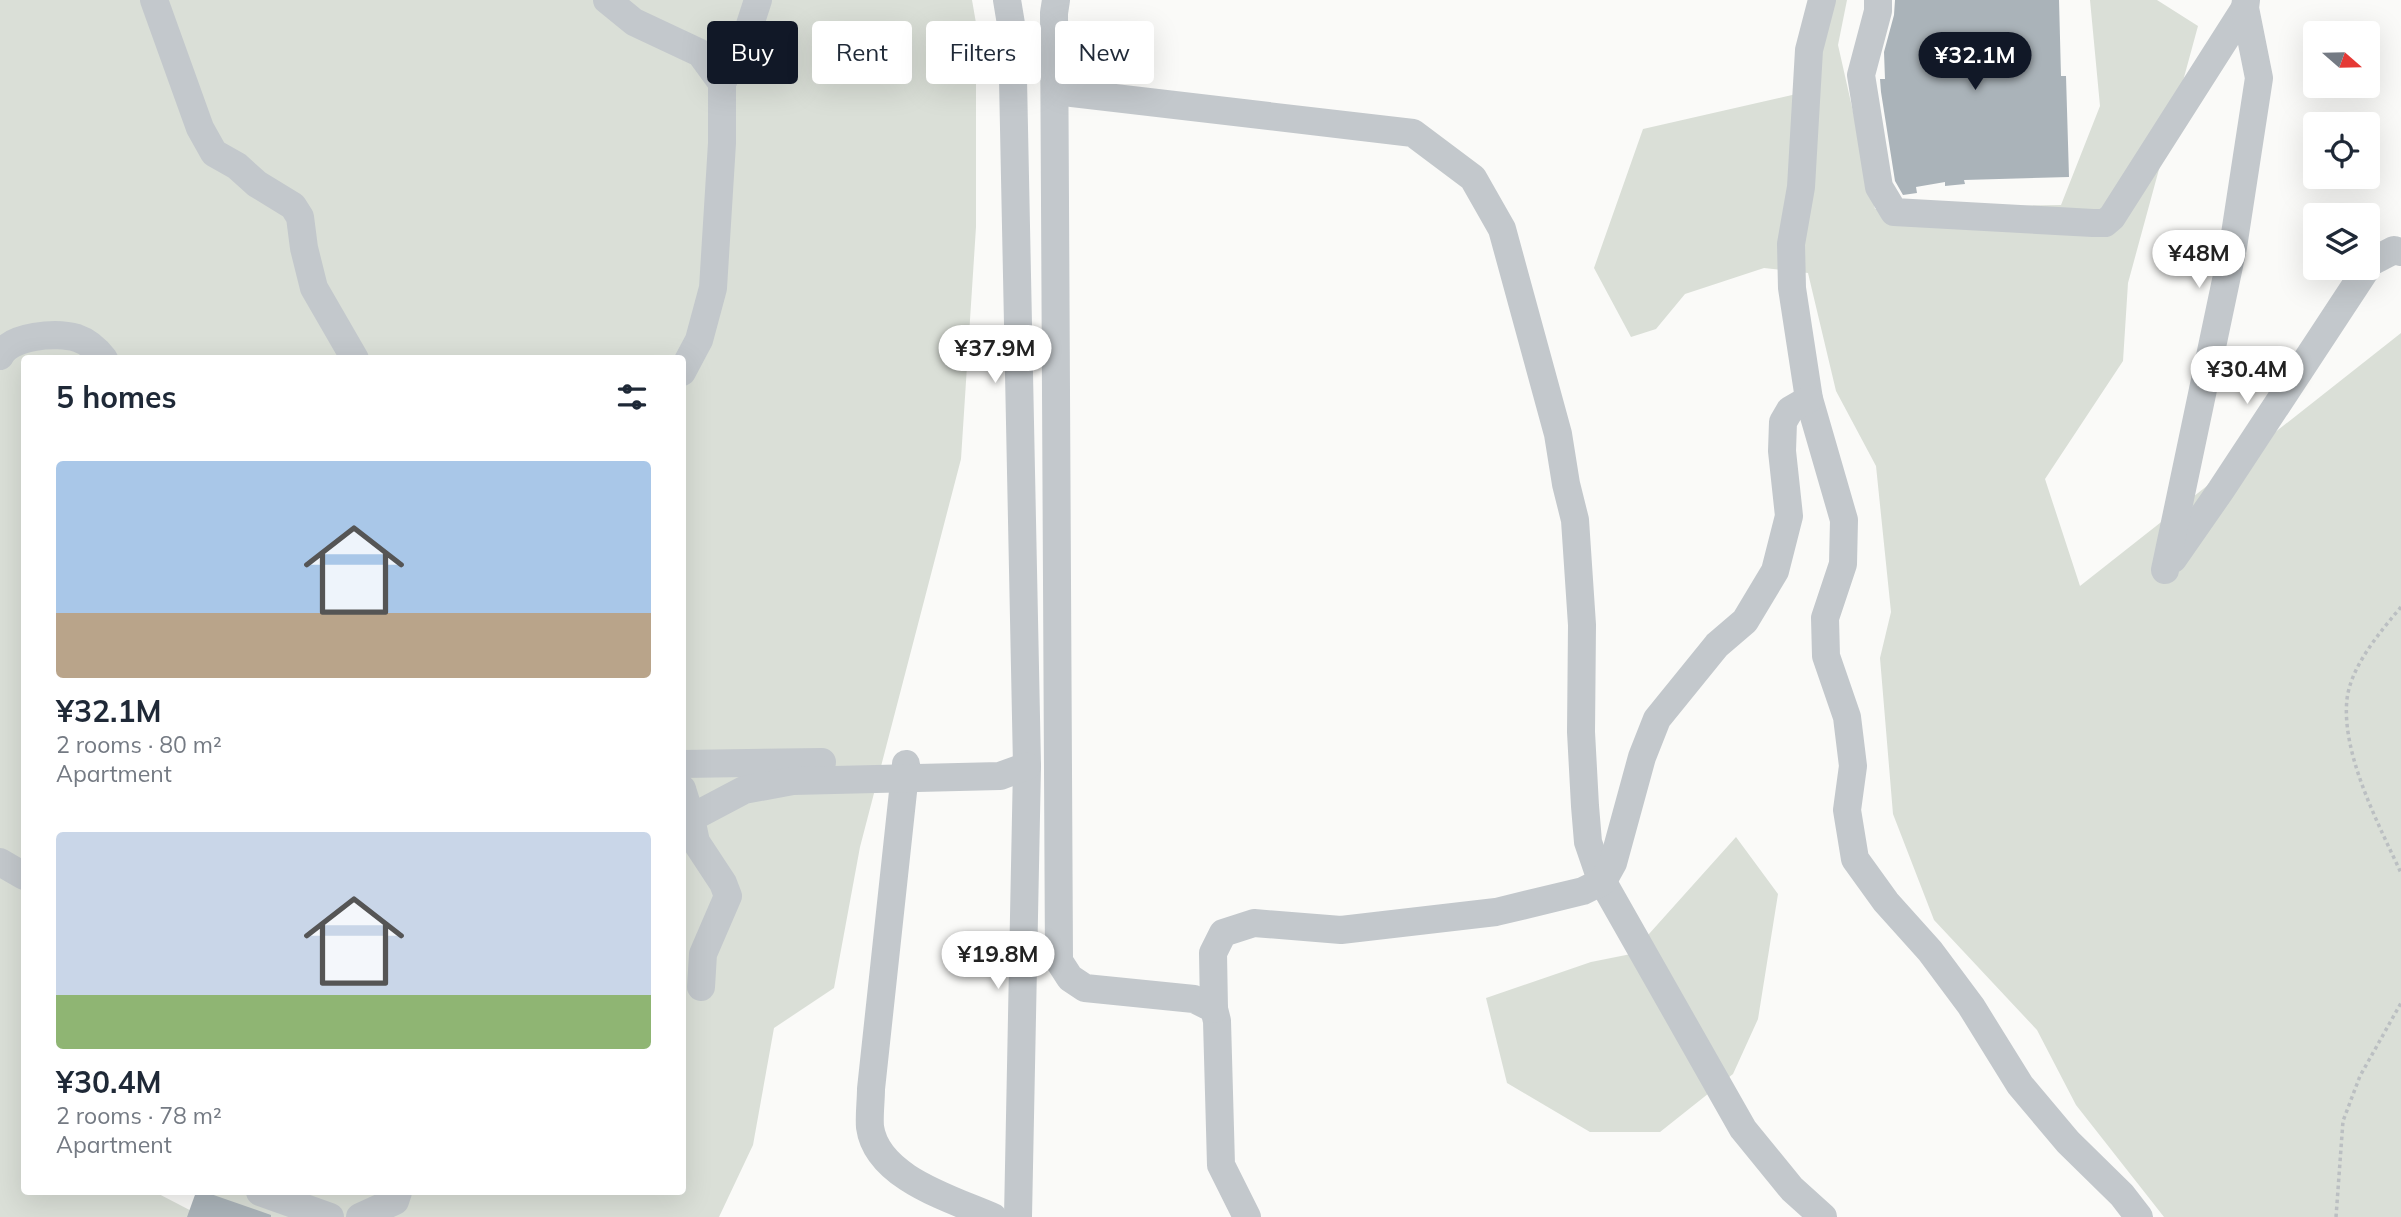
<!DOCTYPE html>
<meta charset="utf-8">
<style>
:root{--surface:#fff;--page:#f6f6f7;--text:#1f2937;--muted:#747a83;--accent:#111827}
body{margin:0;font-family:Mulish,sans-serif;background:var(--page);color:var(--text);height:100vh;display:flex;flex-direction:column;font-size:26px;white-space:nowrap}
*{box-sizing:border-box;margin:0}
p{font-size:23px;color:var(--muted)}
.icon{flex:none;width:38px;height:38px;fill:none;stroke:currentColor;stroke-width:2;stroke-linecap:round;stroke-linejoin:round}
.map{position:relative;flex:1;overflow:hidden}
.details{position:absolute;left:21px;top:355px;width:665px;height:840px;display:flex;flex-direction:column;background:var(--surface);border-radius:7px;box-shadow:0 7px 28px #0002}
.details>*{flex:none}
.banner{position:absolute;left:707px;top:21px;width:665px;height:63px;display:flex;gap:14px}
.needle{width:46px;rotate:110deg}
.tools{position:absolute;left:2303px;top:21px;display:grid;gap:14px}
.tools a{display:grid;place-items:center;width:77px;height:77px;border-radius:7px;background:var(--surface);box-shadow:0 7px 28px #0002;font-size:35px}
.price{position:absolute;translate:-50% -60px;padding:0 16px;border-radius:24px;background:#fff;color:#222;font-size:23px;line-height:46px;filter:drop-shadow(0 2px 4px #0008)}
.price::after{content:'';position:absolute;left:50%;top:42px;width:21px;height:16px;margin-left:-10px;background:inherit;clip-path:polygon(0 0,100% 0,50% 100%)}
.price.selected{background:var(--accent);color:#fff}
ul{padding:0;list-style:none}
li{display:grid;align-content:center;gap:14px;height:371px;padding:0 35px}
li span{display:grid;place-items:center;height:217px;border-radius:7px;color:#555}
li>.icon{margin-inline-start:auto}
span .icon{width:126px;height:126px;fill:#fffc;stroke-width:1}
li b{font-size:30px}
h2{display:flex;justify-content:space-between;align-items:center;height:84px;padding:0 35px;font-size:30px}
.pill{padding:0 24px;border-radius:7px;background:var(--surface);box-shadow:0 7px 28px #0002;font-size:24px;line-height:63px}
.pill.selected{background:var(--accent);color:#fff}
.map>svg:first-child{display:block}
</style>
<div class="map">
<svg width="2401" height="1217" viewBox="0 0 2401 1217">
<rect width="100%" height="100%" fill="#fafaf8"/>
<g fill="#dadfd7">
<path d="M0,0H972L976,23V227L961,459L860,847L834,988L774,1028L753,1145L719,1217H246L202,1192H682V359H24V1192H155L203,1217H0Z"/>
<path d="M1815,0H1847L1838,45L1875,209L2061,205L2100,106L2090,0H2157L2198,26L2128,283L2123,361L2045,479L2080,586L2401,333V1217H2164L2076,1105L2037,1030L1934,920L1893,814L1880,658L1891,612L1876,466L1836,391L1808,273L1764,268L1685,294L1656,329L1631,337L1594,268L1643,129L1818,89Z"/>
<path d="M1736,837L1778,894L1758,1019L1733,1074L1660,1132H1590L1507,1083L1486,998L1591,962L1631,954Z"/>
</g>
<g fill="#aab3b9">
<path d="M1895,0H2059L2061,76H2066L2069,177L1964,180L1965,184L1945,186V182L1916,187L1917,193L1903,195L1895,181L1881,92L1880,79H1885L1884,52L1894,15Z"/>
<path d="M196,1192H205L271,1215V1217H187Z"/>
</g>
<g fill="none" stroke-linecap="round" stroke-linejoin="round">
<g stroke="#bbbfc2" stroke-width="3.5" stroke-dasharray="3.5 3.5" stroke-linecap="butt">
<path d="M2401,607C2380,632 2351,666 2347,699C2341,754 2379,825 2401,873"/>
<path d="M2336,1217L2343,1121L2360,1076L2401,1003"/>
</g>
<g stroke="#c3c8cc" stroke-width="28">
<path d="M154,0L200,128L214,153L237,166L257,184L293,206L300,217L304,248L314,288L355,359"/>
<path d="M607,0L634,22L700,53L722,83V143L713,288L699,340L682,372"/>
<path d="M1007,0L1012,30L1027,766L1018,1217"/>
<path d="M1056,0L1054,13L1059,961L1070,978L1085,988L1194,999L1214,1009L1217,1021L1221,1165L1247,1217"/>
<path d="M1822,0L1809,50L1801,187L1791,244L1792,288L1809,399L1844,520L1843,564L1825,618L1826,656L1847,717L1853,766L1847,810L1855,859L1886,902L1930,951L1971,1006L2020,1085L2068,1142L2122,1195L2139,1217"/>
<path d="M1878,0V11L1861,75L1879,187L1894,212L2093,223H2105L2112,217L2245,8"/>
<path d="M722,83L745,40L758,0"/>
<path d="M1055,91L1413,133L1473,178L1502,229L1558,434L1566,484L1575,520L1582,625L1581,732L1585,806L1588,842L1600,877L1743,1129L1792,1189L1823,1217"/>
<path d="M2368,266L2371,262L2394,250L2401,252"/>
<path d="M0,356C10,335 57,332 77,338C89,342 97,350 104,359"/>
<path d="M2173,559L2221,490L2367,268"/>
<path d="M2165,570L2233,247L2259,78L2245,8L2246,0"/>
<path d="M682,764L822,762"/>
<path d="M906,764L871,1089C871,1101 869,1115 870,1127C877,1178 952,1199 993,1217"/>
<path d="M682,789L691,818L682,827"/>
<path d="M0,862L24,876"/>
<path d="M701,987L703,954L728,896L723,883L696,842L691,818L744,790L793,781L1000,776L1027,766"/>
<path d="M1214,1009L1213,953L1223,933L1254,923L1341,930L1496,912L1583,891L1603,881L1613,863L1642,757L1657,719L1717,645L1745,621L1775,571L1789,516L1782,451L1783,422L1790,410L1809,399"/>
<path d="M260,1192L330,1217"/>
<path d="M360,1217L395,1201L398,1192"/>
</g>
</g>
</svg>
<div class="tools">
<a><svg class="needle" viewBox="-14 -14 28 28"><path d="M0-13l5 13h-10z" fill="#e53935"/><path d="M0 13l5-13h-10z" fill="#747a83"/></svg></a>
<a><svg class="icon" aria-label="locate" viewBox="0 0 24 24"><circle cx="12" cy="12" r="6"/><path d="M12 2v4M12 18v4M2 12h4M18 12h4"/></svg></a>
<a><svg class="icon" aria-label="layers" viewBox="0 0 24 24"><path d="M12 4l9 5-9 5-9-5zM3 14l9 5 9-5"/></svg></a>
</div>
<b class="price selected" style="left:1975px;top:92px">¥32.1M</b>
<b class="price" style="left:2199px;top:290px">¥48M</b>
<b class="price" style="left:995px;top:385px">¥37.9M</b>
<b class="price" style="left:2247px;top:406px">¥30.4M</b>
<b class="price" style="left:998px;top:991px">¥19.8M</b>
<div class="banner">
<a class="pill selected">Buy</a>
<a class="pill">Rent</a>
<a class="pill">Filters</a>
<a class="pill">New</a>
</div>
<section class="details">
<h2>5 homes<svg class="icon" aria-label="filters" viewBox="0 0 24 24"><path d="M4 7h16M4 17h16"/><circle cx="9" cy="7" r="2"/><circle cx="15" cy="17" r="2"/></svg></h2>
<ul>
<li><span style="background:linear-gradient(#a9c7e8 70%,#b9a48a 0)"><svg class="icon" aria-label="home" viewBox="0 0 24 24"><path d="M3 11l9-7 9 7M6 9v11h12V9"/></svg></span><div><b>¥32.1M</b><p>2 rooms · 80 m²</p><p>Apartment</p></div></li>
<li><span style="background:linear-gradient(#c9d6e8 75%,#8fb573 0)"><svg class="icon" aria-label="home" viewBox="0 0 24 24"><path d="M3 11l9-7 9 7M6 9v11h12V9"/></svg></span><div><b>¥30.4M</b><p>2 rooms · 78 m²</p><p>Apartment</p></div></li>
</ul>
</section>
</div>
